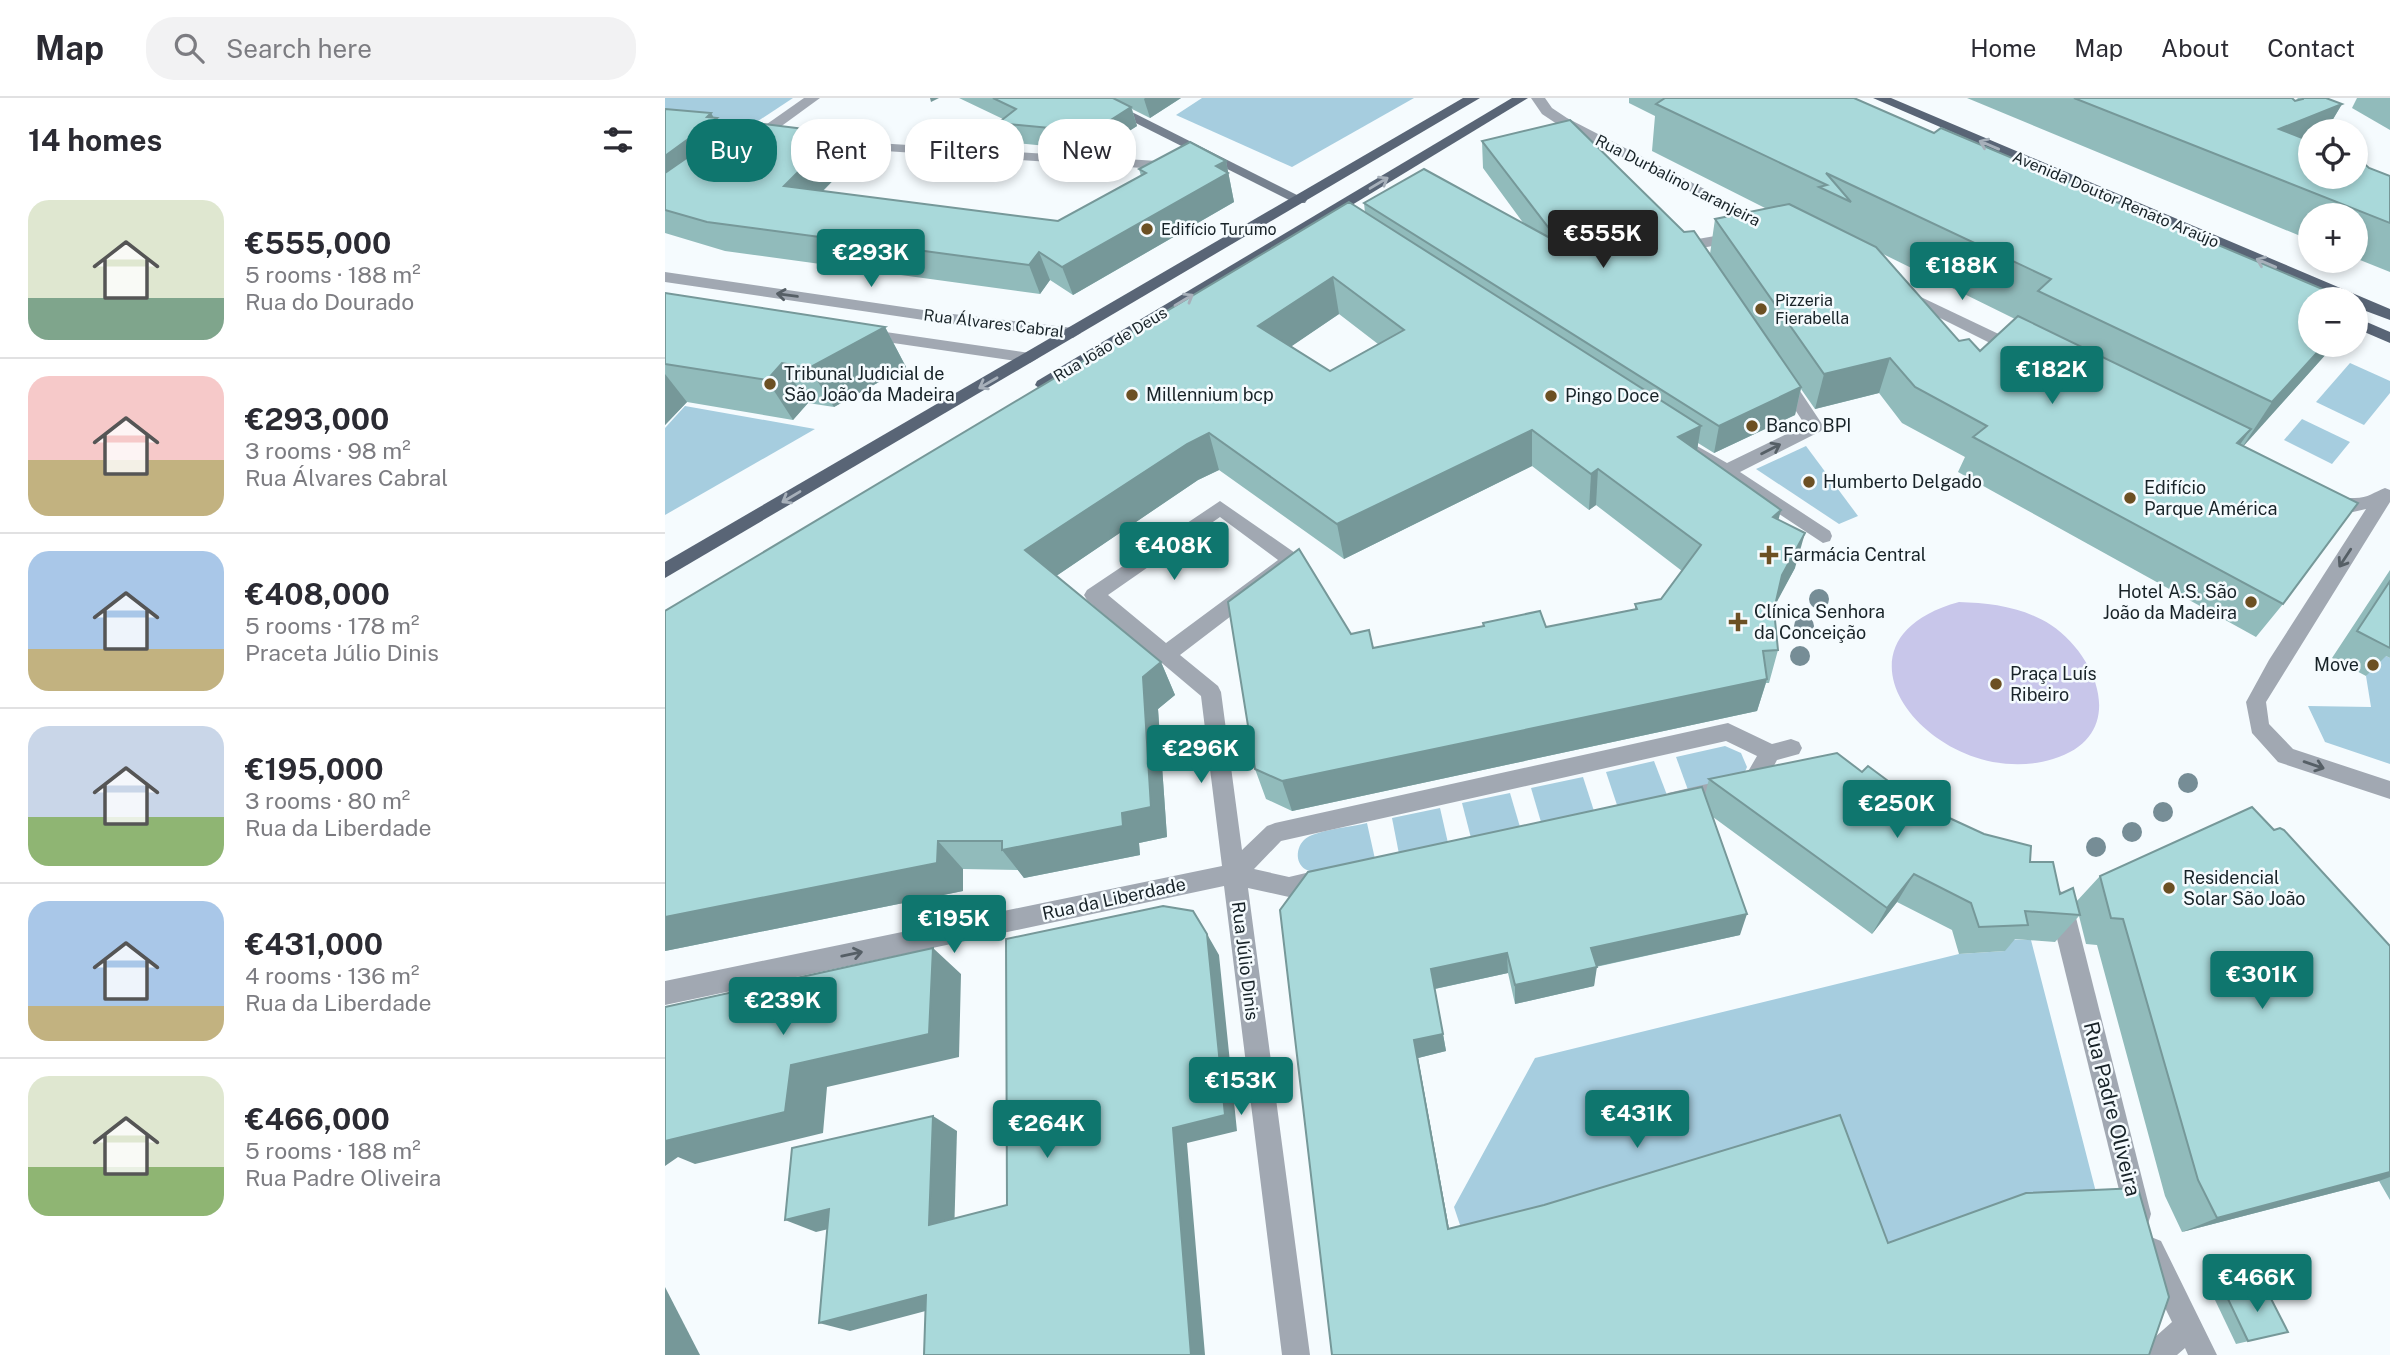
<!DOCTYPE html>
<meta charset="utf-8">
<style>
:root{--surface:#fff;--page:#f2f2f3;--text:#2b2b33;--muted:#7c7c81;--line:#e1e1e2;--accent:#0f766e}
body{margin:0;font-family:"Public Sans",sans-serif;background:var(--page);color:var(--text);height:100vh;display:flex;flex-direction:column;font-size:26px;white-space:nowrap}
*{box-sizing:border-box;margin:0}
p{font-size:23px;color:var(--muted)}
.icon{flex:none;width:38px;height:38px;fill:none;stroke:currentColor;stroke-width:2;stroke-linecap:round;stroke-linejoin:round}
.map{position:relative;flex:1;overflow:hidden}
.side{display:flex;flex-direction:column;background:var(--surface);width:665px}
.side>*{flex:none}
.top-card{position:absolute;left:21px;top:21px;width:665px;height:63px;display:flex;gap:14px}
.controls{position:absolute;left:1633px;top:21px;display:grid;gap:14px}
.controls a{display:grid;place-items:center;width:70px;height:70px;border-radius:50%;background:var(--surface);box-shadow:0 4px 10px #0003;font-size:35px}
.price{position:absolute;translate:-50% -60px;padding:0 16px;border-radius:7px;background:var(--accent);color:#fff;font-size:23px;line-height:46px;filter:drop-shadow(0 2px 4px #0008)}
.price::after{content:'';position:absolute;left:50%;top:42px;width:21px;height:16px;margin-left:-10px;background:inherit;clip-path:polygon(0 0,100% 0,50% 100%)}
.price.current{background:#222;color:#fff}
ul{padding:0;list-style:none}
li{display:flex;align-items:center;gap:21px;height:175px;padding:0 28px}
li+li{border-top:2px solid var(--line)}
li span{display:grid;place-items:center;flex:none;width:196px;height:140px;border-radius:21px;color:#555}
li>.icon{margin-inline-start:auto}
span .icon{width:84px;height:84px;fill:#fffc;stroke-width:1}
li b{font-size:30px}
h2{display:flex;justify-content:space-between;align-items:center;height:84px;padding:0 28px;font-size:30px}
.tag{padding:0 24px;border-radius:28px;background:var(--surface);box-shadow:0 4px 10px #0003;font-size:24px;line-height:63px}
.tag.current{background:var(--accent);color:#fff}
header{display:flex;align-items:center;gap:42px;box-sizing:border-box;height:98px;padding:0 35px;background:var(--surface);border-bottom:2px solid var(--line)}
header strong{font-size:33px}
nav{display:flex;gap:38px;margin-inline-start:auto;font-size:24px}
.search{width:490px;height:63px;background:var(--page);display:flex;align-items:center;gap:18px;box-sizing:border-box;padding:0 24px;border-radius:28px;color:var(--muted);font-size:26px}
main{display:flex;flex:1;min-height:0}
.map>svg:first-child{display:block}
</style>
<header>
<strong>Map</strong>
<div class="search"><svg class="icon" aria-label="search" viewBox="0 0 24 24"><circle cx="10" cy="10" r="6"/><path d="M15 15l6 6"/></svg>Search here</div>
<nav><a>Home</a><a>Map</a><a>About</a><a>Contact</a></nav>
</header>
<main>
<section class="side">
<h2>14 homes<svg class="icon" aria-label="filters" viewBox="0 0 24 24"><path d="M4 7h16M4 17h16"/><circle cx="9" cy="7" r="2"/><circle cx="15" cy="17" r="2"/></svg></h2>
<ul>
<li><span style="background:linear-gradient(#dfe7d0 70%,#7fa58c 0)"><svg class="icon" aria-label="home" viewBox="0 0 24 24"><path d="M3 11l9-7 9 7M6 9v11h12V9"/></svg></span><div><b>€555,000</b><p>5 rooms · 188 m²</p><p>Rua do Dourado</p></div></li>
<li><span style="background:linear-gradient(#f6c9c9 60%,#c2b280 0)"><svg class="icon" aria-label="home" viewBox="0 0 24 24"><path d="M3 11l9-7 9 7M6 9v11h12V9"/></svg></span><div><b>€293,000</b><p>3 rooms · 98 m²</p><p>Rua Álvares Cabral</p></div></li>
<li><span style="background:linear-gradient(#a9c7e8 70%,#c2b280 0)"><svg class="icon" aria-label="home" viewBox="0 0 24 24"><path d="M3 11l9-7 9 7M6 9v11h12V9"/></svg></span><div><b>€408,000</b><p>5 rooms · 178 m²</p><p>Praceta Júlio Dinis</p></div></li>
<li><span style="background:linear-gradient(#c9d6e8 65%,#8fb573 0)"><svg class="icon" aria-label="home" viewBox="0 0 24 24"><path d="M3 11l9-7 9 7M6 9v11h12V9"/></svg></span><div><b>€195,000</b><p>3 rooms · 80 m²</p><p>Rua da Liberdade</p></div></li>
<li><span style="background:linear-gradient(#a9c7e8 75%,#c2b280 0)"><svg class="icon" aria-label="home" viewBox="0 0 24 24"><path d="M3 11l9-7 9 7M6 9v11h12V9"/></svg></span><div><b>€431,000</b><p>4 rooms · 136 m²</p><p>Rua da Liberdade</p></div></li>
<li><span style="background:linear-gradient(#dfe7d0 65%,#8fb573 0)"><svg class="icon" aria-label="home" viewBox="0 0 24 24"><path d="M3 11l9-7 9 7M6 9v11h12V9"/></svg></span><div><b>€466,000</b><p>5 rooms · 188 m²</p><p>Rua Padre Oliveira</p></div></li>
</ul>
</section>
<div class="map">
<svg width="1725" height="1257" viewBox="0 0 1725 1257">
<rect width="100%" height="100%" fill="#f5fbfe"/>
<g fill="#a6cddf">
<path d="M0,0H128L90,25L0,19Z"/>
<path d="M537,0H749L627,69L511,17Z"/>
<path d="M1685,265L1725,283V295L1699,327L1651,304Z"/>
<path d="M20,308L150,331L0,417V330Z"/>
<path d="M1637,321L1685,344L1667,366L1619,342Z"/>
<path d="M1141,348L1193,418L1174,426L1091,371Z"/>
<path d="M1715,555L1725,560V666L1660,644L1643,608L1706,609L1701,578Z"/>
<path d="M1060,648L1076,655L1082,669L1079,676L1023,692L1011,659Z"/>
<path d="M989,663L1002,697L952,707L941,674Z"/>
<path d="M918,679L929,713L876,724L866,690Z"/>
<path d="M845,695L855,729L806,740L797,705Z"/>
<path d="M775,710L783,745L734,756L727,720Z"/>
<path d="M702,725L710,761C694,765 659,777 645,773C631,770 629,752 639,742C649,732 687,729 702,725Z"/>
<path d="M1338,841L1366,842L1433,1102L1245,1152L799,1139L789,1109L870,960L1294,856L1340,853Z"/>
</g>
<path fill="#c8c6ea" d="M1294,504C1326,505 1358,509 1386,527C1435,560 1463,639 1388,661C1274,696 1145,545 1294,504Z"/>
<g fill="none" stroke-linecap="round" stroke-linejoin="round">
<g fill="#a1a8b2" fill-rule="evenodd">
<path d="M139,0H155L92,46H82V40Z"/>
<path d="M866,0H880L887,10L902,20L1111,128L1109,131H1099L892,26L877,16Z"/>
<path d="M149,41L508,64L515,68L508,72L144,48V42Z"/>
<path d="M1073,134L1081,139L1078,142L1037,150L1046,163L1038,168L1033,166L1019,147L1027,142Z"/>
<path d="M0,174L279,215L408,230L416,235L408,240L279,225L0,184Z"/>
<path d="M1239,191L1361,249L1363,253L1361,257H1349L1233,199L1231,196Z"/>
<path d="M200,231L365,255L373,260L365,265L194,240L192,236L194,232Z"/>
<path d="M1117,273L1123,275L1159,329L1156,333L1075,374L1165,433L1167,438L1165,443L1158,445L1026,358L1023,354L1032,348L1062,365L1140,327L1109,279Z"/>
<path d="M1720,390L1725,392V404L1601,604L1604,626L1628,651L1725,683V701L1613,664L1587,635L1581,604L1604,562L1701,411L1688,414L1658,407L1655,402L1658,397C1668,394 1676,400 1687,400C1702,401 1709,394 1720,390Z"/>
<path d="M555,403L633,457L635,462L633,467L515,557L553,588L556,594L577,752L602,728L610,725L1063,625L1107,646L1126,641L1134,644L1137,650L1134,656L1112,662L1096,692L1011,711L1003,709L1000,702L1003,695L1081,677L1092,658L1061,643L616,743L589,771L624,779L662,770L670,773L673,780L670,787L624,799L583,790L645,1257H617L559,788L0,907V883L557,768L536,598L422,502L419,497L422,492ZM555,419L613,462L501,545L443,497Z"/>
<path d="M1395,793L1403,797L1407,804L1486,1116L1483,1126L1473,1129L1463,1126L1460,1116L1383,804L1387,797Z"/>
<path d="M1486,1139L1496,1143L1552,1257H1523L1520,1250L1512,1257H1477L1481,1247L1507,1224L1472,1153L1476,1143Z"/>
</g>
<path fill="#76818f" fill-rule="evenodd" d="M421,0H439L642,102L640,105H630Z"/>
<g fill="#596576" fill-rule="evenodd">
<path d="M798,0H815L0,480V464Z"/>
<path d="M847,0H863L384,291L378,293L370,287L372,283Z"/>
<path d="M1208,0H1226L1725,211V222L1690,209V201H1674Z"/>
<path d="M1690,219L1725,234V245L1690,230Z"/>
</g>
</g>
<g fill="#768d96">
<circle cx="1154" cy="501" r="10"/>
<circle cx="1139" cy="528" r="10"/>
<circle cx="1135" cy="558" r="10"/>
<circle cx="1523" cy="685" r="10"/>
<circle cx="1498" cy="714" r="10"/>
<circle cx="1467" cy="734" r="10"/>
<circle cx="1431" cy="749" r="10"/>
</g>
<g fill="#91bbbb" fill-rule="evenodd">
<path d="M294,0H516L485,20L467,11L472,28L433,53L340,44L333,25L338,21Z"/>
<path d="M964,0H1189L1645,247H1668L1662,255L1578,348L1618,506L1591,539L1293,374L1300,359L1237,325L1214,295L1150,311L1136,291L1130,317L1049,355L1033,345L1032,353L1114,422L1130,470L1110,506L1109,512L1113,552L1104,585H1101L1092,613L627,713L601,701L590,671L686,536L708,550L818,528V525L881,529L970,511V506L996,501L1017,473L931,407L924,412L867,368L679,461L554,372L533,382L391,478L496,564L510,597L493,611L502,739L474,745L475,757L359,780L353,772L298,771V793L0,853L700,115L699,105L859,126L818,70L817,43L1019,134L1045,156L1050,121L1102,111L987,53L990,18L964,5ZM1218,156L1350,221L1315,253L1294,243ZM674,216L713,246L665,273L626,248Z"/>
<path d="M1302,0H1627L1630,3L1633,0H1661L1677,6L1661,33H1645V79L1704,70L1725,78V174L1690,160V117H1645V142Z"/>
<path d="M1692,0H1725V32L1687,10Z"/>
<path d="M0,11L46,15L49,20H52L60,34L186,64L158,93L393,123L476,78L474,71L561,63L569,104L408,197L385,182L375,196L60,153L0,135Z"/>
<path d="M0,195L220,229L241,269L169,309L143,305L128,322L22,304L0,327Z"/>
<path d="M1725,472V560L1721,558L1701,578L1667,560Z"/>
<path d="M1197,674L1242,697L1365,764L1395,796L1411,804L1435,778L1609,732L1725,848V1102L1714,1083L1517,1134L1500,1098L1432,847L1421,846L1414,818L1390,844L1350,841L1340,853L1294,856L1287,832L1232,804L1207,836L1048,719L1075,837L931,869L929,888L850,906L843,875L770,891L781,953L753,960L784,1131L1223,1145L1504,1199L667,1257L615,812L1040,697L1044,681Z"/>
<path d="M1562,1199L1623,1234L1571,1246L1550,1202Z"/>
</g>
<g fill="#769899">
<path d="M265,0H274L266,4Z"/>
<path d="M480,0H516L485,20L479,1Z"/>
<path d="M1677,6L1661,33H1645V48L1614,31Z"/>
<path d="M466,9L472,28L433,53L427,34Z"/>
<path d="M46,15L50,22L52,20L68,49L0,100V58Z"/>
<path d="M172,35L186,64L135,116L119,88Z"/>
<path d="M561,63L569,104L408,197L397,169Z"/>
<path d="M374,154L385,182L375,196L364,167Z"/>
<path d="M668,179L674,216L602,265L593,228Z"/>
<path d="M220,229L241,269L169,309L144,270Z"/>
<path d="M1659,247H1668L1662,255L1576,351L1607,304Z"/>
<path d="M1225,260L1214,295L1150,311L1159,276Z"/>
<path d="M117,265L143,305L128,322L102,282Z"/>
<path d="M0,276L22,304L0,327Z"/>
<path d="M1136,289L1130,317L1049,355L1054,328Z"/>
<path d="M1036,328L1030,365L1013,339Z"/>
<path d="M1586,331L1562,365L1572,345Z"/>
<path d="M867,332V368L679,461L672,426Z"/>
<path d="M544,335L554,372L533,382L378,487L360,452L522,346Z"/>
<path d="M933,371L931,407L924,412L926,376Z"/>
<path d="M1116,412L1107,447L1108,419Z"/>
<path d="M1140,435L1130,470L1108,511L1117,477Z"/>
<path d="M496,564L510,597L493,611L502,739L474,745L475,757L359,780L337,752L457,715L478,579Z"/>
<path d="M1102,581L1092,613L627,713L617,683Z"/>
<path d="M273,743L298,771V793L0,853V819Z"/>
<path d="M1249,776L1232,804L1207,836L1222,810Z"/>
<path d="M1082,816L1075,837L924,870L926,850Z"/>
<path d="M542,836L554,857L572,1033L522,1045L540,1257H526L508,1030Z"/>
<path d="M268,850L296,876L294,959L162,989L158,1035L30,1066L13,1059L0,1068V1042Z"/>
<path d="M842,855L843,875L769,891L766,871Z"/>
<path d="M932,869L929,888L850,906V887Z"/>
<path d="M778,936L781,953L753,960L786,1142L783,1131L749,942Z"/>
<path d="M268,1018L292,1033L289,1139L264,1127Z"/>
<path d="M1725,1074V1079L1714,1083L1517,1134L1552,1120Z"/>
<path d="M164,1111L193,1124L151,1134L120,1122Z"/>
<path d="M0,1189L35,1257H0Z"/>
<path d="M261,1197L287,1206L185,1233L154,1225Z"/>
</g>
<g fill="#a9d9da" stroke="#769899" stroke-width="2" fill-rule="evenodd">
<path d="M328,0H448L466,9L427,34L333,25L351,11Z"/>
<path d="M1000,0H1189L1269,35L1276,30L1681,201H1645V247H1659L1607,304L1373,193L1386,181L1161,75L1186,104L1154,89L1162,87L991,6Z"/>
<path d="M1409,0H1627L1630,3L1638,1V0H1661L1677,6L1614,31L1645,43V79H1690V59L1694,61L1704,70L1725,78V125Z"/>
<path d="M0,11L46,15L42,19L52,20L0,58Z"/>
<path d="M905,22L1019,134L1029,133L1136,289L1054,328L699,105L759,71L896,146L817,43Z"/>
<path d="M75,23L172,35L119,88L393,123L481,75L474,71L525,44L561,63L551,68L563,75L397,169L374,154L364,167L42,124L0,112V75Z"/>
<path d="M684,104L1036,328L1013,339L1116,412L1108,419L1140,435L1117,477L1109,512L1113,552L1098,553L1102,581L617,683L590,671L563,504L634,451L686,536L704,532L708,550L819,528L818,525L875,513L881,529L972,511L970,506L996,501L1036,447L933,371L926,376L867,332L672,426L544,335L522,346L360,452L496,564L478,579L486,709L457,715L458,728L337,752V743H273L272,765L0,819V513ZM668,179L739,232L665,273L593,228Z"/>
<path d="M1124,106L1211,149L1294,243L1304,241L1315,253L1353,218L1586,331L1572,345L1693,405L1618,506L1308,339L1322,328L1250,289L1225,260L1159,276L1050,121Z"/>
<path d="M0,195L220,229L144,270L117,265L102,282L0,266Z"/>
<path d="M1690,205L1695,207L1690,213Z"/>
<path d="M1725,483V550L1692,533Z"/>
<path d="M1172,655L1197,674L1203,668L1242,697L1280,718L1319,736L1366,748L1365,764H1388L1395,796L1408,790L1415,817L1360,813L1363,827L1314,829L1306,805L1249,776L1222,810L1044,681Z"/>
<path d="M1037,689L1082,816L926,850L932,869L850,887L842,855L766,871L778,936L749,942L783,1131L879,1107L1175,1017L1223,1145L1361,1095L1473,1090L1504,1199L1484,1257H667L615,812L643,774Z"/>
<path d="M1587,709L1609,732L1615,730L1619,732L1725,848V1074L1552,1120L1533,1082L1458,821L1446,820L1435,778Z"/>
<path d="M498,808L528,813L542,836L560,1017L508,1030L526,1257H259L261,1197L154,1225L164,1111L120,1122L127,1050L268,1018L264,1127L342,1107L341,841Z"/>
<path d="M268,850L264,936L126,967L120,1014L0,1043V909Z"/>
<path d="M1600,1189L1623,1234L1583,1243L1562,1199Z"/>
</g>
<defs><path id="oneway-shaft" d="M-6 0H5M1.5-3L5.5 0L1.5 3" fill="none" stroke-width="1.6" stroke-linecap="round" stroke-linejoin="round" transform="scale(1.75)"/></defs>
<g stroke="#a7b0ba">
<use href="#oneway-shaft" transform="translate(1324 47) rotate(-157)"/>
<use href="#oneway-shaft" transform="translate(714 85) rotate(-31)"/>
<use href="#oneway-shaft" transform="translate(1601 165) rotate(-157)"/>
<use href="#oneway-shaft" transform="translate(519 202) rotate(-31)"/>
<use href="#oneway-shaft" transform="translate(323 285) rotate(150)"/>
<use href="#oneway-shaft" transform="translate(126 399) rotate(149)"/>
</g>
<g stroke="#565f66">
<use href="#oneway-shaft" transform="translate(122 197) rotate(-172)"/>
<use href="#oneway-shaft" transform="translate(1106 351) rotate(-27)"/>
<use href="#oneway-shaft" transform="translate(1680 460) rotate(123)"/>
<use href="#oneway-shaft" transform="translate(1649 667) rotate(19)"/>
<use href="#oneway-shaft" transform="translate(187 856) rotate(-12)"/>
</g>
<g fill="#6c5023" stroke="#f5fbfe" stroke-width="2.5">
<circle cx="482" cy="131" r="7"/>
<circle cx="1096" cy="211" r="7"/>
<circle cx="105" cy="286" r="7"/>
<circle cx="467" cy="297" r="7"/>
<circle cx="886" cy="298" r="7"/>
<circle cx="1087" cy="328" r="7"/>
<circle cx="1144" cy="384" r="7"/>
<circle cx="1465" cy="400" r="7"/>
<path d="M1100.5 446.5h7v7h7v7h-7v7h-7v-7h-7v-7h7z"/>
<circle cx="1586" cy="504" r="7"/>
<path d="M1069.5 513.5h7v7h7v7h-7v7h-7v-7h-7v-7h7z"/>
<circle cx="1708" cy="567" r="7"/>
<circle cx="1331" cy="586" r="7"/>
<circle cx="1504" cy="790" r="7"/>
</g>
<g text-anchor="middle" stroke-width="5" stroke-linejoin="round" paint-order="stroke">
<g font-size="16" fill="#182328" stroke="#f5fbfe">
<text transform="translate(1013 82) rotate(27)" y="6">Rua Durbalino Laranjeira</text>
<text transform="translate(1451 101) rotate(23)" y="6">Avenida Doutor Renato Araújo</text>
<text transform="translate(329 225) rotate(7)" y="6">Rua Álvares Cabral</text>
<text transform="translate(445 246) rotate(-31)" y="6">Rua João de Deus</text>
</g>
<g font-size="16" fill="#182328" stroke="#f5fbfe" text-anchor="start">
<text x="496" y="137">Edifício Turumo</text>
<text x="1110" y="208">Pizzeria<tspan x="1110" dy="18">Fierabella</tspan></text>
</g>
<g font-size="18" fill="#182328" stroke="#f5fbfe" text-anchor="start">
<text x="119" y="282">Tribunal Judicial de<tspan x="119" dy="21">São João da Madeira</tspan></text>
<text x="481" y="303">Millennium bcp</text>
<text x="900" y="304">Pingo Doce</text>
<text x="1101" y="334">Banco BPI</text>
<text x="1158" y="390">Humberto Delgado</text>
<text x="1479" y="396">Edifício<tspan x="1479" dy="21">Parque América</tspan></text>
<text x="1118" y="463">Farmácia Central</text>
<text x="1572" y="500" text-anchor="end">Hotel A.S. São<tspan x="1572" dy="21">João da Madeira</tspan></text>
<text x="1089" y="520">Clínica Senhora<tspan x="1089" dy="21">da Conceição</tspan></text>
<text x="1694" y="573" text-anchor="end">Move</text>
<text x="1345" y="582">Praça Luís<tspan x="1345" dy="21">Ribeiro</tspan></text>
<text x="1518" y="786">Residencial<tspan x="1518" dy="21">Solar São João</tspan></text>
</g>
<g font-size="18" fill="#182328" stroke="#f5fbfe">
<text transform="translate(449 801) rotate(-12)" y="6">Rua da Liberdade</text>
<text transform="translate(580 863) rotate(83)" y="6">Rua Júlio Dinis</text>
</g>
<g font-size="21" fill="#182328" stroke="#f5fbfe">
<text transform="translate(1447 1011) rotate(76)" y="7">Rua Padre Oliveira</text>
</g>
</g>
</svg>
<div class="controls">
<a><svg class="icon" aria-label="locate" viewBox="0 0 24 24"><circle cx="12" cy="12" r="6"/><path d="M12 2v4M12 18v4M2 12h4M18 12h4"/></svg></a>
<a>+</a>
<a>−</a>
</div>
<b class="price current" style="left:938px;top:172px">€555K</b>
<b class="price" style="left:206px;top:191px">€293K</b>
<b class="price" style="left:1297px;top:204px">€188K</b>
<b class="price" style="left:1387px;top:308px">€182K</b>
<b class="price" style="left:509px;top:484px">€408K</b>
<b class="price" style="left:536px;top:687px">€296K</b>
<b class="price" style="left:1232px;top:742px">€250K</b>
<b class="price" style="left:289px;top:857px">€195K</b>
<b class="price" style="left:1597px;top:913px">€301K</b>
<b class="price" style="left:118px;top:939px">€239K</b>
<b class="price" style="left:576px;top:1019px">€153K</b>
<b class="price" style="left:972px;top:1052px">€431K</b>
<b class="price" style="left:382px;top:1062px">€264K</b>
<b class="price" style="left:1592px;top:1216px">€466K</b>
<div class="top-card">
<a class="tag current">Buy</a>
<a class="tag">Rent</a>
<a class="tag">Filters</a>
<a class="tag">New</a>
</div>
</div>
</main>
